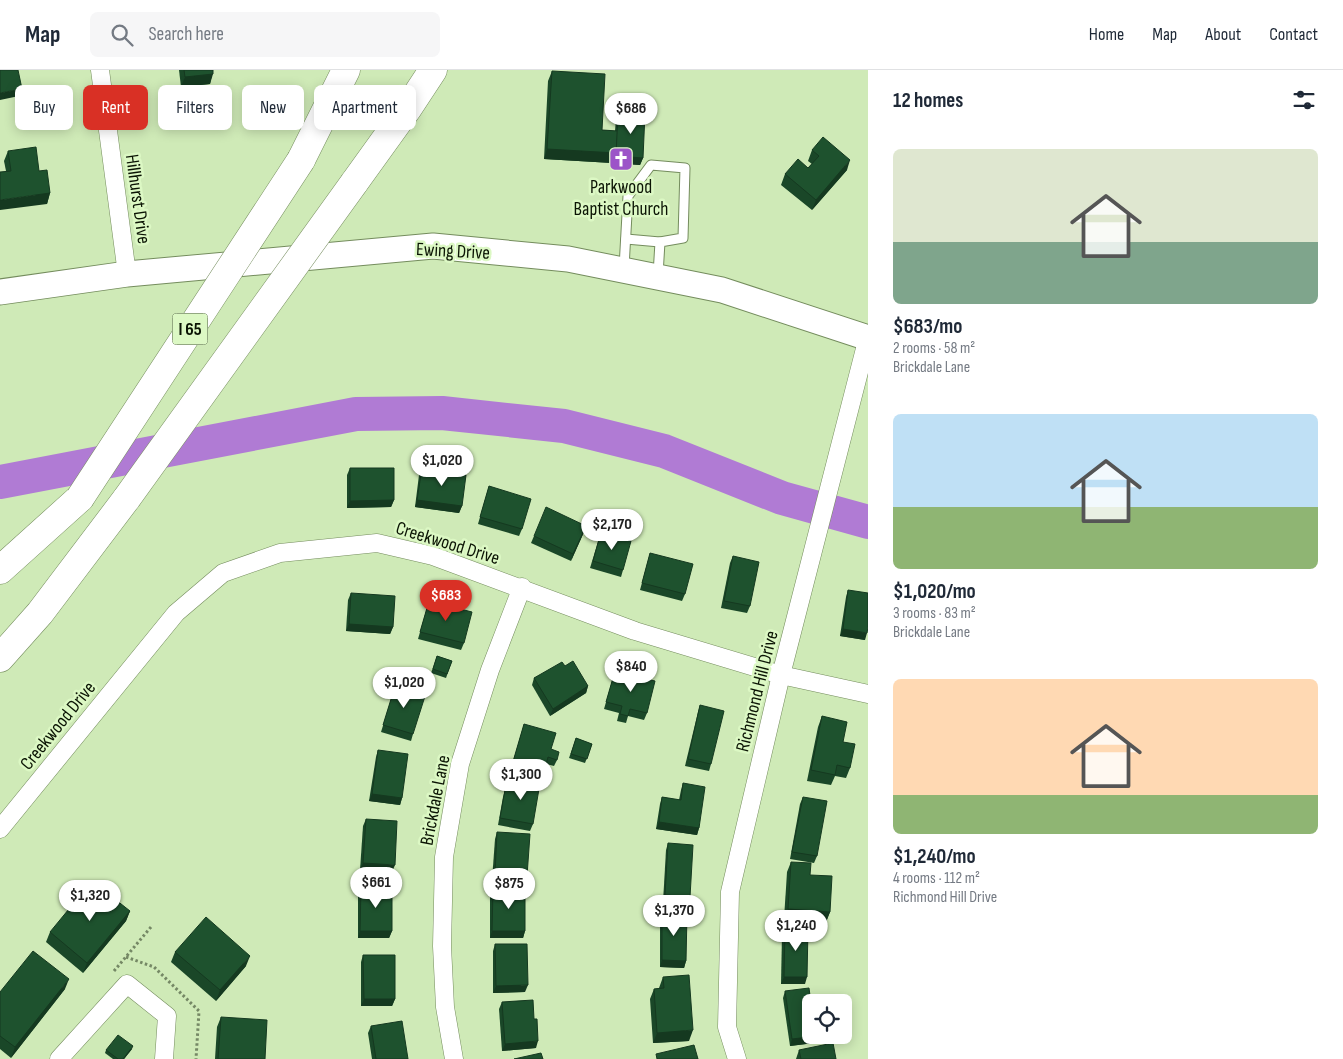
<!DOCTYPE html>
<meta charset="utf-8">
<style>
:root{--surface:#fff;--page:#f6f6f7;--text:#1f2937;--muted:#747a83;--line:#e0e1e3;--accent:#d93025}
body{margin:0;font-family:"Sofia Sans Condensed",sans-serif;background:var(--page);color:var(--text);height:100vh;display:flex;flex-direction:column;font-size:19px;white-space:nowrap}
*{box-sizing:border-box;margin:0}
p{font-size:16px;color:var(--muted)}
.icon{flex:none;width:28px;height:28px;fill:none;stroke:currentColor;stroke-width:2;stroke-linecap:round;stroke-linejoin:round}
.map{position:relative;flex:1;overflow:hidden}
.sheet{display:flex;flex-direction:column;background:var(--surface);width:475px}
.sheet>*{flex:none}
.top-card{position:absolute;left:15px;top:15px;width:475px;height:45px;display:flex;gap:10px}
.tools{position:absolute;left:802px;top:924px;display:grid;gap:10px}
.tools a{display:grid;place-items:center;width:50px;height:50px;border-radius:8px;background:var(--surface);box-shadow:0 2px 12px #0003;font-size:25px}
.price{position:absolute;translate:-50% -42px;padding:0 11px;border-radius:18px;background:#fff;color:#222;font-size:16px;line-height:32px;filter:drop-shadow(0 1px 2px #0008)}
.price::after{content:'';position:absolute;left:50%;top:30px;width:15px;height:11px;margin-left:-8px;background:inherit;clip-path:polygon(0 0,100% 0,50% 100%)}
.price.on{background:var(--accent);color:#fff}
ul{padding:0;list-style:none}
li{display:grid;align-content:center;gap:10px;height:265px;padding:0 25px}
li span{display:grid;place-items:center;height:155px;border-radius:8px;color:#555}
li>.icon{margin-inline-start:auto}
span .icon{width:90px;height:90px;fill:#fffc;stroke-width:1}
li b{font-size:21px}
h2{display:flex;justify-content:space-between;align-items:center;height:60px;padding:0 25px;font-size:21px}
.tag{padding:0 18px;border-radius:8px;background:var(--surface);box-shadow:0 2px 12px #0003;font-size:18px;line-height:45px}
.tag.on{background:var(--accent);color:#fff}
header{display:flex;align-items:center;gap:30px;box-sizing:border-box;height:70px;padding:0 25px;background:var(--surface);border-bottom:1px solid var(--line)}
header strong{font-size:24px}
nav{display:flex;gap:28px;margin-inline-start:auto;font-size:18px}
.search{width:350px;height:45px;background:var(--page);display:flex;align-items:center;gap:12px;box-sizing:border-box;padding:0 18px;border-radius:8px;color:var(--muted);font-size:19px}
main{display:flex;flex:1;min-height:0}
.map>svg:first-child{display:block}
</style>
<header>
<strong>Map</strong>
<div class="search"><svg class="icon" aria-label="search" viewBox="0 0 24 24"><circle cx="10" cy="10" r="6"/><path d="M15 15l6 6"/></svg>Search here</div>
<nav><a>Home</a><a>Map</a><a>About</a><a>Contact</a></nav>
</header>
<main>
<div class="map">
<svg width="868" height="989" viewBox="0 0 868 989">
<rect width="100%" height="100%" fill="#cfeab7"/>
<g fill="none" stroke-linecap="round" stroke-linejoin="round">
<path stroke="#b07bd4" stroke-width="34" d="M0,412L356,344L442,343L564,356L664,381L782,428L868,452"/>
<g stroke="#748c5d" stroke-width="11">
<g id="lane">
<path d="M626,169L660,172"/>
<path d="M624,198L628,126L651,95L685,98L683,168L660,172L658,205"/>
</g>
</g>
<g stroke="#748c5d" stroke-width="19">
<g id="street">
<path d="M100,0L127,204"/>
<path d="M0,759L176,543L223,503L280,483L377,473L433,486L635,561L781,605L868,624"/>
<path d="M59,989L127,914L167,946L164,989"/>
<path d="M454,989L445,937L442,876L444,787L460,694L490,600L522,517"/>
<path d="M737,989L727,957L730,822L781,605L868,267"/>
</g>
</g>
<g stroke="#748c5d" stroke-width="27">
<path id="secondary" d="M0,222L127,204L433,176L568,189L722,220L868,268"/>
</g>
<g stroke="#748c5d" stroke-width="29">
<g id="highway">
<path d="M301,90L346,0"/>
<path d="M354,113L408,38L433,0"/>
<path d="M0,500L80,428"/>
<path d="M0,588L40,543L127,428"/>
</g>
</g>
<g stroke="#758865" stroke-width="3" stroke-dasharray="2.5 2.5" stroke-linecap="butt">
<path d="M126,887L154,897L199,941L196,989"/>
<path d="M114,901L151,857"/>
</g>
<use href="#lane" stroke="#fff" stroke-width="9"/>
<use href="#street" stroke="#fff" stroke-width="18"/>
<use href="#secondary" stroke="#fff" stroke-width="25"/>
<use href="#highway" stroke="#fff" stroke-width="28"/>
<g stroke="#748c5d" stroke-width="29" stroke-linecap="butt">
<g id="highway-bridge">
<path d="M80,428L301,90"/>
<path d="M127,428L354,113"/>
</g>
</g>
<use href="#highway-bridge" stroke="#fff" stroke-width="28"/>
</g>
<g fill="#1a4728">
<path d="M179,0H213L210,14L181,17Z"/>
<path d="M552,1L602,60L615,61L616,49L618,42L643,88L640,95L613,93V91L612,93L544,89L548,11Z"/>
<path d="M812,80L847,100L812,140L781,115L785,104L808,98L812,94L808,91Z"/>
<path d="M8,81L39,101L50,123L47,134L6,101L4,91Z"/>
<path d="M350,398L394,430L391,437L347,438V405Z"/>
<path d="M422,398L462,436L459,443L415,437L419,405Z"/>
<path d="M489,416L522,459L519,466L478,454Z"/>
<path d="M584,462L571,491L531,473L534,466Z"/>
<path d="M601,462L623,500L621,507L590,498Z"/>
<path d="M650,483L685,524L682,531L640,520Z"/>
<path d="M733,486L750,536L747,543L721,538L730,493Z"/>
<path d="M848,520L865,570L840,566L846,527Z"/>
<path d="M351,523L393,557L390,564L346,561L348,530Z"/>
<path d="M429,531L464,573L461,580L418,569Z"/>
<path d="M437,586L452,591L446,608L431,603Z"/>
<path d="M565,596L588,616L586,623L550,646L532,615L534,608Z"/>
<path d="M615,601L647,643L644,650L628,646L626,653L617,651L619,643L604,639Z"/>
<path d="M394,620L413,664L411,671L381,662Z"/>
<path d="M700,635L711,694L709,701L685,696L698,642Z"/>
<path d="M822,646L843,672L850,698L846,708L835,706L831,715L807,711L818,657Z"/>
<path d="M524,654L551,679L557,690L554,696L546,694L541,711L510,702Z"/>
<path d="M576,668L592,674L585,693L569,688Z"/>
<path d="M378,680L402,728L400,735L369,731L376,687Z"/>
<path d="M512,708L533,754L530,761L498,755L503,727L505,720L508,721Z"/>
<path d="M683,713L699,758L697,765L656,759L660,734L662,727L679,730L681,720Z"/>
<path d="M803,727L817,786L814,793L790,789L800,734Z"/>
<path d="M366,749L392,802L360,800L363,756Z"/>
<path d="M497,762L525,813L492,810L495,769Z"/>
<path d="M668,773L690,827L688,834L663,832L666,780Z"/>
<path d="M791,792L810,805L830,842L826,852L784,849L787,802Z"/>
<path d="M361,817L392,861L389,868H358V824Z"/>
<path d="M493,819L525,861L523,868H490V826Z"/>
<path d="M130,841L126,851L83,903L46,872L50,862Z"/>
<path d="M662,843L686,891L684,898L660,897V850Z"/>
<path d="M785,858L805,914H781L782,864Z"/>
<path d="M495,874L525,922L493,923V881Z"/>
<path d="M175,882L246,896L216,931L171,892Z"/>
<path d="M363,885L395,929L392,936H361V892Z"/>
<path d="M663,907L689,971L653,973L650,929L654,919L659,918Z"/>
<path d="M65,919L11,988L0,979V922Z"/>
<path d="M785,921L817,966L814,973L790,976L783,928Z"/>
<path d="M502,932L536,978L502,981L499,939Z"/>
<path d="M221,947L265,989H215L217,957Z"/>
<path d="M371,956L408,989H372L368,963Z"/>
<path d="M132,979L124,989H113L105,983L106,980Z"/>
<path d="M799,980L836,989H796Z"/>
</g>
<g fill="#153920">
<path d="M213,4L210,14L181,17L185,7Z"/>
<path d="M22,19L19,26L0,30V23Z"/>
<path d="M547,79L616,83L612,93L544,89Z"/>
<path d="M616,86L643,88L640,95L613,93Z"/>
<path d="M850,90L847,100L812,140L816,130Z"/>
<path d="M50,123L47,134L0,140V130Z"/>
<path d="M394,430L391,437L347,438L350,431Z"/>
<path d="M417,430L462,436L459,443L415,437Z"/>
<path d="M586,456L584,462L571,491L573,484Z"/>
<path d="M349,554L393,557L390,564L346,561Z"/>
<path d="M843,559L867,563L865,570L840,566Z"/>
<path d="M588,616L586,623L550,646L553,639Z"/>
<path d="M372,724L402,728L400,735L369,731Z"/>
<path d="M659,752L699,758L697,765L656,759Z"/>
<path d="M363,793L395,795L392,802L360,800Z"/>
<path d="M495,803L527,806L525,813L492,810Z"/>
<path d="M665,825L690,827L688,834L663,832Z"/>
<path d="M788,839L830,842L826,852L784,849Z"/>
<path d="M130,841L126,851L83,903L87,893Z"/>
<path d="M360,861H392L389,868H358Z"/>
<path d="M492,861H525L523,868H490Z"/>
<path d="M250,886L246,896L216,931L220,920Z"/>
<path d="M662,890L686,891L684,898L660,897Z"/>
<path d="M784,907H807L805,914H781Z"/>
<path d="M69,909L65,919L11,988L15,977Z"/>
<path d="M528,915L525,922L493,923L496,916Z"/>
<path d="M364,929H395L392,936H361Z"/>
<path d="M693,960L689,971L653,973L657,963Z"/>
<path d="M817,966L814,973L790,976L792,969Z"/>
<path d="M538,971L536,978L502,981L505,974Z"/>
<path d="M133,976L132,979L124,989H123Z"/>
</g>
<g fill="#1e522e" stroke="#153920">
<path d="M0,0H18L22,19L0,23Z"/>
<path d="M184,0H213V4L185,7Z"/>
<path d="M552,1L605,4L602,60L618,61L616,83L547,79Z"/>
<path d="M618,42L645,43L643,88L616,86Z"/>
<path d="M823,67L850,90L816,130L785,104L798,89L808,98L819,86L812,80Z"/>
<path d="M36,77L39,101L47,100L50,123L0,130V102L11,101L8,81Z"/>
<path d="M350,398H394V430L350,431Z"/>
<path d="M422,398L466,405L462,436L417,430Z"/>
<path d="M489,416L531,429L522,459L480,447Z"/>
<path d="M546,437L586,456L573,484L534,466Z"/>
<path d="M601,462L631,471L623,500L593,491Z"/>
<path d="M650,483L693,494L685,524L642,513Z"/>
<path d="M733,486L759,492L750,536L724,531Z"/>
<path d="M848,520L868,523V557L867,563L843,559Z"/>
<path d="M351,523L395,526L393,557L349,554Z"/>
<path d="M429,531L472,542L464,573L420,562Z"/>
<path d="M437,586L452,591L447,604L433,599Z"/>
<path d="M573,591L588,616L553,639L534,608L562,592L565,596Z"/>
<path d="M615,601L655,611L647,643L630,639L628,646L620,644L622,636L606,632Z"/>
<path d="M396,613L426,623L413,664L383,655Z"/>
<path d="M700,635L724,641L711,694L688,689Z"/>
<path d="M822,646L847,652L843,672L855,674L850,698L837,695L835,705L811,700Z"/>
<path d="M524,654L556,663L551,679L559,682L557,690L548,687L544,704L512,695Z"/>
<path d="M576,668L592,674L587,689L571,684Z"/>
<path d="M378,680L408,684L402,728L372,724Z"/>
<path d="M512,708L540,713L533,754L500,748L505,720L510,721Z"/>
<path d="M683,713L705,717L699,758L659,752L662,727L681,730Z"/>
<path d="M803,727L827,731L817,786L792,782Z"/>
<path d="M366,749L397,751L395,795L363,793Z"/>
<path d="M497,762L530,764L527,806L495,803Z"/>
<path d="M668,773L693,775L690,827L665,825Z"/>
<path d="M791,792L811,793L810,805L832,806L830,842L788,839Z"/>
<path d="M92,811L130,841L87,893L50,862Z"/>
<path d="M361,817H392V861H360Z"/>
<path d="M493,819H525V861H492Z"/>
<path d="M662,843H687L686,891L662,890Z"/>
<path d="M206,847L250,886L220,920L175,882Z"/>
<path d="M785,858H808L807,907H784Z"/>
<path d="M495,874H527L528,915L496,916Z"/>
<path d="M33,881L69,909L15,977L0,966V922Z"/>
<path d="M363,885H395V929H364Z"/>
<path d="M689,905L693,960L657,963L654,919L664,918L663,907Z"/>
<path d="M809,918L811,933V965H817V966L792,969L785,921Z"/>
<path d="M533,930L534,949H537L538,971L505,974L502,932Z"/>
<path d="M221,947L267,950L265,989H218Z"/>
<path d="M402,951L408,989H376L371,956Z"/>
<path d="M118,965L133,976L123,989H118L106,980Z"/>
<path d="M833,973L836,989H801L799,980Z"/>
<path d="M694,975L698,989H657L656,984Z"/>
<path d="M541,983L543,989H514Z"/>
</g>
<defs>
<g id="church-square" transform="scale(1.25)"><rect x="-9" y="-9" width="18" height="18" rx="4" fill="#9c54c8" stroke="#dcf8c4"/><path d="M-1.2-6h2.4v3.5h3.3v2.4h-3.3V6h-2.4V-.1h-3.3v-2.4h3.3Z" fill="#fff"/></g>
</defs>
<g fill-rule="evenodd">
<use href="#church-square" x="621" y="89"/>
</g>
<g text-anchor="middle" stroke-width="5" stroke-linejoin="round" paint-order="stroke">
<rect fill="#dcf8c4" stroke="#4a583e" stroke-width="1" x="172.5" y="243.5" width="35" height="31" rx="4"/>
<g font-size="18" font-weight="bold" fill="#0b1404">
<text x="190" y="265">I 65</text>
</g>
<g font-size="19" fill="#0b1404" stroke="#dcf8c4">
<text x="621" y="123">Parkwood<tspan x="621" dy="22">Baptist Church</tspan></text>
</g>
<g font-size="19" fill="#0b1404" stroke="#dcf8c4">
<text transform="translate(139 129) rotate(82)" y="7">Hillhurst Drive</text>
<text transform="translate(453 180) rotate(3)" y="7">Ewing Drive</text>
<text transform="translate(448 472) rotate(17)" y="7">Creekwood Drive</text>
<text transform="translate(756 621) rotate(-76)" y="7">Richmond Hill Drive</text>
<text transform="translate(57 655) rotate(-51)" y="7">Creekwood Drive</text>
<text transform="translate(434 730) rotate(-79)" y="7">Brickdale Lane</text>
</g>
</g>
</svg>
<div class="tools">
<a><svg class="icon" aria-label="locate" viewBox="0 0 24 24"><circle cx="12" cy="12" r="6"/><path d="M12 2v4M12 18v4M2 12h4M18 12h4"/></svg></a>
</div>
<b class="price" style="left:631px;top:65px">$686</b>
<b class="price" style="left:442px;top:417px">$1,020</b>
<b class="price" style="left:612px;top:481px">$2,170</b>
<b class="price on" style="left:446px;top:552px">$683</b>
<b class="price" style="left:631px;top:623px">$840</b>
<b class="price" style="left:404px;top:639px">$1,020</b>
<b class="price" style="left:521px;top:731px">$1,300</b>
<b class="price" style="left:376px;top:839px">$661</b>
<b class="price" style="left:509px;top:840px">$875</b>
<b class="price" style="left:90px;top:852px">$1,320</b>
<b class="price" style="left:674px;top:867px">$1,370</b>
<b class="price" style="left:796px;top:882px">$1,240</b>
<div class="top-card">
<a class="tag">Buy</a>
<a class="tag on">Rent</a>
<a class="tag">Filters</a>
<a class="tag">New</a>
<a class="tag">Apartment</a>
</div>
</div>
<section class="sheet">
<h2>12 homes<svg class="icon" aria-label="filters" viewBox="0 0 24 24"><path d="M4 7h16M4 17h16"/><circle cx="9" cy="7" r="2"/><circle cx="15" cy="17" r="2"/></svg></h2>
<ul>
<li><span style="background:linear-gradient(#dfe7d0 60%,#7fa58c 0)"><svg class="icon" aria-label="home" viewBox="0 0 24 24"><path d="M3 11l9-7 9 7M6 9v11h12V9"/></svg></span><div><b>$683/mo</b><p>2 rooms · 58 m²</p><p>Brickdale Lane</p></div></li>
<li><span style="background:linear-gradient(#bfe0f5 60%,#8fb573 0)"><svg class="icon" aria-label="home" viewBox="0 0 24 24"><path d="M3 11l9-7 9 7M6 9v11h12V9"/></svg></span><div><b>$1,020/mo</b><p>3 rooms · 83 m²</p><p>Brickdale Lane</p></div></li>
<li><span style="background:linear-gradient(#ffd9b3 75%,#8fb573 0)"><svg class="icon" aria-label="home" viewBox="0 0 24 24"><path d="M3 11l9-7 9 7M6 9v11h12V9"/></svg></span><div><b>$1,240/mo</b><p>4 rooms · 112 m²</p><p>Richmond Hill Drive</p></div></li>
</ul>
</section>
</main>
